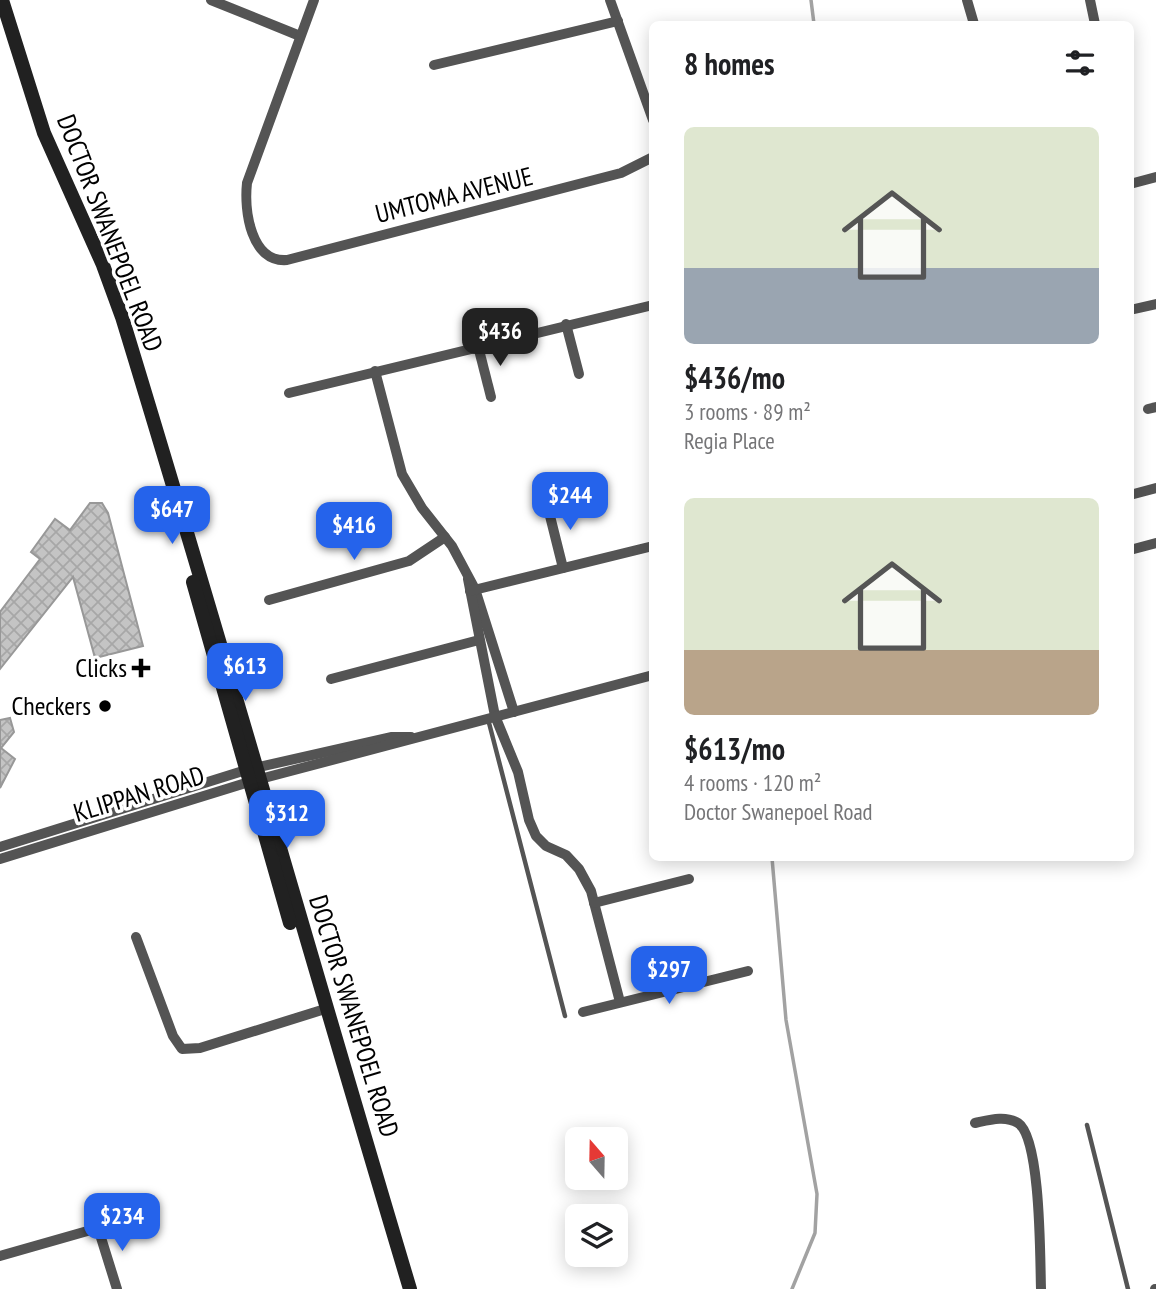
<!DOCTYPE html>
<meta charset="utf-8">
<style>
:root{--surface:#fff;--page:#f6f6f6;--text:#202124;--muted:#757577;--accent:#2563eb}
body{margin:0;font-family:"PT Sans Narrow",sans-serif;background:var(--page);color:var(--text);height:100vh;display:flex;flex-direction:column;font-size:26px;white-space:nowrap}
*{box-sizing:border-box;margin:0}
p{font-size:23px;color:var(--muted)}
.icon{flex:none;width:38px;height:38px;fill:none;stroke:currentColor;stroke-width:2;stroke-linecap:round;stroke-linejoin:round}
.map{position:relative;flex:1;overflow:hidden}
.drawer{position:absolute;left:649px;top:21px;width:485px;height:840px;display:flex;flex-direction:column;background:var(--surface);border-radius:10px;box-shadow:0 4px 18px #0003}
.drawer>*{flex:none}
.needle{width:46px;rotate:340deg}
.tools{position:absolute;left:565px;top:1127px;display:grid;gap:14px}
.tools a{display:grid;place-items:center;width:63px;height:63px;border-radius:10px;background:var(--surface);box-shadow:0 4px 18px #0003;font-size:35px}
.price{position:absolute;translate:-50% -60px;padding:0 16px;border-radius:14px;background:var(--accent);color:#fff;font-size:23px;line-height:46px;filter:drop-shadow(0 2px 4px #0008)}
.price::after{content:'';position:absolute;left:50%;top:42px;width:21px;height:16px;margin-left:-10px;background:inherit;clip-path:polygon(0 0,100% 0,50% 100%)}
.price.active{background:#222;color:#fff}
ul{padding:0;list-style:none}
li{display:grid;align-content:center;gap:14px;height:371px;padding:0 35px}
li span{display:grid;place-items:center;height:217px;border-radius:10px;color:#555}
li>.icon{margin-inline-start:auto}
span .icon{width:126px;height:126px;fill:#fffc;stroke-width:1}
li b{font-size:30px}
h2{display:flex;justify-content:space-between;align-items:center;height:84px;padding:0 35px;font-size:30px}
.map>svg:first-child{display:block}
</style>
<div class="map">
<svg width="1156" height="1289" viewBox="0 0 1156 1289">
<defs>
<pattern id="building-cross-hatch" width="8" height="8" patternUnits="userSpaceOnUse" patternTransform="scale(1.75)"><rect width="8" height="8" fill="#c4c4c4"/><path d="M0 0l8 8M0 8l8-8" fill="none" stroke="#a7a7a7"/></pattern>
</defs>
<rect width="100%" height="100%" fill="#fff"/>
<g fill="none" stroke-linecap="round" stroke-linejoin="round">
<g stroke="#a2a2a2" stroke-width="3.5">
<path d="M811,0L814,24"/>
<path d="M772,858L786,1020L817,1194L815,1233L792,1289"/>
</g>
</g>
<g fill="url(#building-cross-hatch)" stroke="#989898" stroke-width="2">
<path d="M90,503H102L108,513L143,646L95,658L73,577L0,669V612L40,559L31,552L55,519L70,530Z"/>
<path d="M10,718L14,732L1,748L15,759L0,788V720Z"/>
</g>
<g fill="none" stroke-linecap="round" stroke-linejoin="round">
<g stroke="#545454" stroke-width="4.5">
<path d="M488,719L565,1016"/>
<path d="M1087,1125L1128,1289"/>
</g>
<g stroke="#545454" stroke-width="10">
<path d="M211,0L300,36"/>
<path d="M314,0L247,183C244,211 251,263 287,260L621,173L653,157"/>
<path d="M610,0L653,120"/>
<path d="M967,0L974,24"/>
<path d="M1090,0L1095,24"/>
<path d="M434,65L618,21"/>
<path d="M1130,184L1156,177"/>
<path d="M1130,310L1156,304"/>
<path d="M566,324L579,374"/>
<path d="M478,346L491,397"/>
<path d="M375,371L402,474L422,508L452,546L475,589L514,712"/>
<path d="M289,393L653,305"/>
<path d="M1148,409L1156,407"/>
<path d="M1130,495L1156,488"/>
<path d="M547,504L563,568"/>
<path d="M1130,550L1156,543"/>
<path d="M468,579L495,716L518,772L529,820L536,836L546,846L566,855L579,869L591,891L620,1002"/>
<path d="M470,591L653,546"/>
<path d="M269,600L409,561L445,537"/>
<path d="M331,679L479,640"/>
<path d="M0,847L246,770L392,737H411"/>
<path d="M0,859L249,782L653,675"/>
<path d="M594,903L689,879"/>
<path d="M136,937L173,1036L182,1049L200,1048L325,1009"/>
<path d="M583,1012L748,971"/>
<path d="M975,1123C989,1120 1005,1115 1018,1123C1041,1138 1040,1259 1041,1289"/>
<path d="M98,1228L117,1289"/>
<path d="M0,1256L126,1220"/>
<path d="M1155,1289H1156"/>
</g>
<g stroke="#212121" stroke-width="14">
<path d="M2,0L44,133L103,265L122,317C221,640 313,965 410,1289"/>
<path d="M193,582L290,923"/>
</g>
</g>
<g fill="#000" stroke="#fff" stroke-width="2.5">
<path d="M137.5 657.5h7v7h7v7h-7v7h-7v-7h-7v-7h7z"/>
<circle cx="105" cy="706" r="7"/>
</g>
<g text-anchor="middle" stroke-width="7" stroke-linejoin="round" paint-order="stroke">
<g font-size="26" fill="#000" stroke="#fff">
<text transform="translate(454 195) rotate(-14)" y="9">UMTOMA AVENUE</text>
<text transform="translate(110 233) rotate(69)" y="9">DOCTOR SWANEPOEL ROAD</text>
<text transform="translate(139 794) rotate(-17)" y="9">KLIPPAN ROAD</text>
<text transform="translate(354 1016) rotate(73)" y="9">DOCTOR SWANEPOEL ROAD</text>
</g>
<g font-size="26" fill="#000" stroke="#fff" text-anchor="end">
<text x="127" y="677">Clicks</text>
<text x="91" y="715">Checkers</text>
</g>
</g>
</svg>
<div class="tools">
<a><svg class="needle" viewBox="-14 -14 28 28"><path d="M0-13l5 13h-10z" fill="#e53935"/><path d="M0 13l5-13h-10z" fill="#757577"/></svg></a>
<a><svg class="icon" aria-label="layers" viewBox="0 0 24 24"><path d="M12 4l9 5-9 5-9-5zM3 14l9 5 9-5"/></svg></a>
</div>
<b class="price active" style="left:500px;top:368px">$436</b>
<b class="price" style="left:570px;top:532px">$244</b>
<b class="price" style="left:172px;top:546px">$647</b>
<b class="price" style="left:354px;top:562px">$416</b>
<b class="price" style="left:245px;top:703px">$613</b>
<b class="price" style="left:287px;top:850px">$312</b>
<b class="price" style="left:669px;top:1006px">$297</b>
<b class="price" style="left:122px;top:1253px">$234</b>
<section class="drawer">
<h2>8 homes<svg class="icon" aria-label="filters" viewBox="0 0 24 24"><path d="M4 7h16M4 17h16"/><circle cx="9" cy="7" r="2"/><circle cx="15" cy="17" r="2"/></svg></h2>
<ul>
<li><span style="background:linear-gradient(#dfe7d0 65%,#9aa5b1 0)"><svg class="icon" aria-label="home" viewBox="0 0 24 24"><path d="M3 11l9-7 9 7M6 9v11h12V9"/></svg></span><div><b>$436/mo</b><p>3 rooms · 89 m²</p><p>Regia Place</p></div></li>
<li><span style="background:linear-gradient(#dfe7d0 70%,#b9a48a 0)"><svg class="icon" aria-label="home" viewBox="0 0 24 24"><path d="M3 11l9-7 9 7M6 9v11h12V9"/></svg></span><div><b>$613/mo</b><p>4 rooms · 120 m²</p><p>Doctor Swanepoel Road</p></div></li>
</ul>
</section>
</div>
